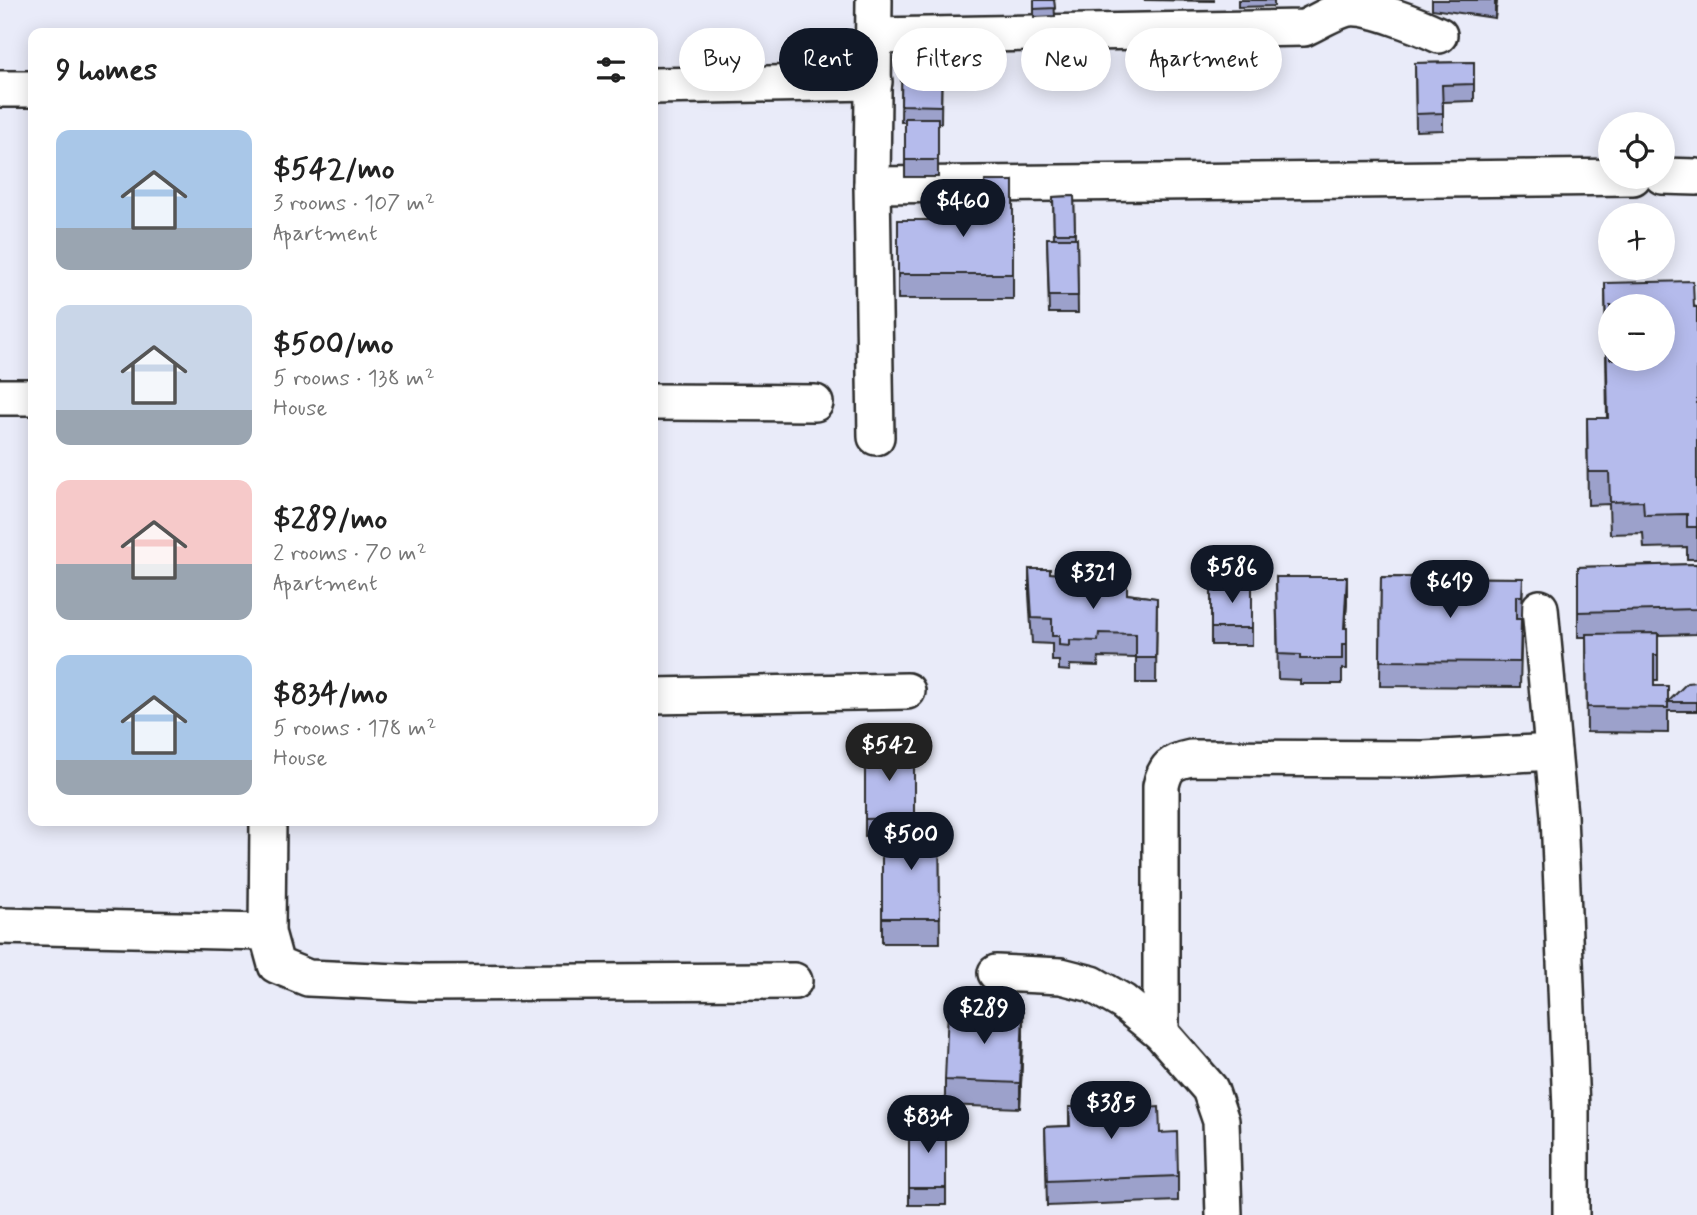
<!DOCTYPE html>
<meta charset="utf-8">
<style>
:root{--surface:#fff;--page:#f6f6f6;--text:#222;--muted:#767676;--accent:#111827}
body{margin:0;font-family:Mynerve,sans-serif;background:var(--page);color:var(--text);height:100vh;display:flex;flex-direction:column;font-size:26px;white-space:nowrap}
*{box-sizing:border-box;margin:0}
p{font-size:23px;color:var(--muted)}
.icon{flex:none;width:38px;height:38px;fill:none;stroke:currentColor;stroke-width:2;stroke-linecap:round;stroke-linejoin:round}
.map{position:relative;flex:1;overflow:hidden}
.details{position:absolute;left:28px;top:28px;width:630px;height:798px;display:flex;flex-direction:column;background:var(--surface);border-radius:14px;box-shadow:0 4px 18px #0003}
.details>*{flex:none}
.top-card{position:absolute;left:679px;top:28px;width:665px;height:63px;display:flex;gap:14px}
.controls{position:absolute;left:1598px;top:112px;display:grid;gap:14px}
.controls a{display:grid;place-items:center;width:77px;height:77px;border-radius:50%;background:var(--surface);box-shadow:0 4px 18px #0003;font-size:35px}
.price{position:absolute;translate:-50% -60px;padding:0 16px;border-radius:24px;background:var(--accent);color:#fff;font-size:23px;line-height:46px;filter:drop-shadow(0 2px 4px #0008)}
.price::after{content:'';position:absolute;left:50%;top:42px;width:21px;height:16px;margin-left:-10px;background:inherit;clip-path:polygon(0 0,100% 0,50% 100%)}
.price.selected{background:#222;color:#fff}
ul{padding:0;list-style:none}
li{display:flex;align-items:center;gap:21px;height:175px;padding:0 28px}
li span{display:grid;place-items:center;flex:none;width:196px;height:140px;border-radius:14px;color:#555}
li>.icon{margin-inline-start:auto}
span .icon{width:84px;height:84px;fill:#fffc;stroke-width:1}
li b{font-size:30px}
h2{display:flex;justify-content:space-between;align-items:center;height:84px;padding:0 28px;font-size:30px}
.chip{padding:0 24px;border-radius:32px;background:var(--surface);box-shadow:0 4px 18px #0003;font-size:24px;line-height:63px}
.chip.selected{background:var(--accent);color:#fff}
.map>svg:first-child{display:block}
</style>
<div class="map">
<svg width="1697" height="1215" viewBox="0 0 1697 1215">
<rect width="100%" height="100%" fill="#e9ebf9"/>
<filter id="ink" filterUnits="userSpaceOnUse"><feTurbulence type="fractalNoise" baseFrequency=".0143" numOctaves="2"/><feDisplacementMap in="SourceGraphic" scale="14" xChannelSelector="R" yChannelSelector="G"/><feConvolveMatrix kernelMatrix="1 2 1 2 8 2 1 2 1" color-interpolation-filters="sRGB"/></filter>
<g filter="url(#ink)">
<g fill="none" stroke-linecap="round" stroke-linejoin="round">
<g stroke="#2b2b2b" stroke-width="40">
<g id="minor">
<path d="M874,0L872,185L876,437"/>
<path d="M875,36L1304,28C1318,22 1335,10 1350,8C1370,6 1420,26 1439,35"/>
<path d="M653,86L874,82"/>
<path d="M0,89H33"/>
<path d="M1662,176L1697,177"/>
<path d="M872,185L1633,177"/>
<path d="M0,397H33"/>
<path d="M653,402L815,403"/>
<path d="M1540,608L1559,815L1571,1109V1215"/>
<path d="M653,696L907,691"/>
<path d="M268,821L267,932L276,965L308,978L420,983L794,981"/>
<path d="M0,926L267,932"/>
<path d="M996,973L1061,976L1092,984L1123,1002L1161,1033L1210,1089L1221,1121L1224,1215"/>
<path d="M1161,1033V786C1165,767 1171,762 1191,758L1424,759L1553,752"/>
</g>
</g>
<use href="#minor" stroke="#fff" stroke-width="35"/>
</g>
<g fill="#9ca1cb" stroke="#2b2b2b" stroke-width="2">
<path d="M1034,0H1054L1055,16L1034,17Z"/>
<path d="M1143,0H1214V1Z"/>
<path d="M1238,0H1274V6L1238,7Z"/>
<path d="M1432,0H1497L1495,18L1432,9Z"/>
<path d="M902,45L942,46L941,123H938V177H905V122H901Z"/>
<path d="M1474,62V101L1443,102V130L1416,131L1415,63Z"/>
<path d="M1013,181V299H898V220H970V193H985Z"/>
<path d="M1074,196L1075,238H1077L1078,313H1049L1047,238H1054L1053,197Z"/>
<path d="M1605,283L1697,307V559H1687V547L1644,548L1643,533L1610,534L1609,504L1588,505L1587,418H1607Z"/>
<path d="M1697,564V634L1658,635V680H1654V686L1668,702L1697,682V711H1668V733L1587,732L1586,637H1578V567Z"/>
<path d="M1029,569L1050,573L1061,580L1127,594L1157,598L1156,683H1136V658L1099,657L1098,666L1070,665V671L1059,670V661H1052V644L1032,643L1029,594Z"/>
<path d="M1276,577L1347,602L1345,628H1347V669H1342V684H1300V680L1278,679Z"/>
<path d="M1381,577L1523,578L1520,687L1380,686Z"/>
<rect x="1211" y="582" width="41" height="63"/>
<path d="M865,747L914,818V825H939L940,943H882V836H865Z"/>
<path d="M1023,1037L1020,1108L945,1105V1080Z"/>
<path d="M1089,1091L1145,1108L1178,1176V1201L1047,1206L1045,1127L1069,1126V1107H1089Z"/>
<rect x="909" y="1122" width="37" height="83"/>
</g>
<g fill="#7f83a5" stroke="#2b2b2b" stroke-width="2">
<path d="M1495,0H1497L1495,18Z"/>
<path d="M1347,577V602L1344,644V628Z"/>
<path d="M1023,1012V1037L1020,1108V1083Z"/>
</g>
<g fill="#b5bbec" stroke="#2b2b2b" stroke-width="2" fill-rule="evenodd">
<path d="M1034,0H1054L1055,8L1034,9Z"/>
<path d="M902,45L942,46L941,106L901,105Z"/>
<path d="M1474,62V84L1442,85L1443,113L1416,114L1415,63Z"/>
<rect x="905" y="118" width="33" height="42"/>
<path d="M985,181H1013V274H898V220H978V205H970V193H985Z"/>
<path d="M953,195H967V220H954Z"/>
<path d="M1074,196L1075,233H1054L1053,197Z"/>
<path d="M1047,238H1077L1078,296H1049Z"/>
<path d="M1693,281L1694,307H1697V527H1687V514L1644,515L1643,501L1610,502L1609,472H1588L1587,418H1608L1605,283ZM1610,306H1662V359H1610Z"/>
<path d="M1697,564V609L1578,612V567Z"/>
<path d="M1029,569H1050V573L1061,574V580L1127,584V594L1157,598L1156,658H1136V634L1099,633L1098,641L1070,640V646L1059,645V636H1052V619L1032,618Z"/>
<path d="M1276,577H1347L1344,628H1347V644H1342V659H1300V655L1278,654Z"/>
<path d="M1381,577L1523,578L1522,596H1516V619H1521L1520,662L1380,661Z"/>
<rect x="1211" y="582" width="41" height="46"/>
<path d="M1658,633V655H1654V686H1668V708L1587,707L1586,634Z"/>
<path d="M1697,682V702H1668L1687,683Z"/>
<path d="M865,747H914V818L865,819Z"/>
<path d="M882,825H939L940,918H882Z"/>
<path d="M948,1009L1023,1012L1020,1083L945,1080Z"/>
<path d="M1145,1089V1108L1159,1107L1160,1133L1177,1132L1178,1176L1047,1181L1045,1127L1070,1126L1069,1107H1090L1089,1091Z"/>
<rect x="909" y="1122" width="37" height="66"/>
</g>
</g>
</svg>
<div class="controls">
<a><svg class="icon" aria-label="locate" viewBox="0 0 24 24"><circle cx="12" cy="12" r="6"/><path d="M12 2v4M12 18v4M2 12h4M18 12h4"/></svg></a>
<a>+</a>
<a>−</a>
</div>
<b class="price" style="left:963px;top:239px">$460</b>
<b class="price" style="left:1232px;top:605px">$586</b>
<b class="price" style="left:1093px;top:611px">$321</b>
<b class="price" style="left:1450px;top:620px">$619</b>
<b class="price selected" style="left:889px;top:783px">$542</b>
<b class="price" style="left:911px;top:872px">$500</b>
<b class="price" style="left:984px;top:1046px">$289</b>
<b class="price" style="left:1111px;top:1141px">$385</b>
<b class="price" style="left:928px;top:1155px">$834</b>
<div class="top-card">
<a class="chip">Buy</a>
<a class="chip selected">Rent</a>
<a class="chip">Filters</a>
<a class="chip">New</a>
<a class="chip">Apartment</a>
</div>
<section class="details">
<h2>9 homes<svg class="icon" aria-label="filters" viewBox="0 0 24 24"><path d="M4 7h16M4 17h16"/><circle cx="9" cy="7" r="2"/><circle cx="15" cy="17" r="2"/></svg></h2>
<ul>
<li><span style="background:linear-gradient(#a9c7e8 70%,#9aa5b1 0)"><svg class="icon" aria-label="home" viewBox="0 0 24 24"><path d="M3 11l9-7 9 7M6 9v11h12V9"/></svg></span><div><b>$542/mo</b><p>3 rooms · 107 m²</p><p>Apartment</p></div></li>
<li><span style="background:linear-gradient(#c9d6e8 75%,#9aa5b1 0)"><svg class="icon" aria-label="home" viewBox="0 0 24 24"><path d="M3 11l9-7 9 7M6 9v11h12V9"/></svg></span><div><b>$500/mo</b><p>5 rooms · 138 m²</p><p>House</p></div></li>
<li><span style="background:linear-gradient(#f6c9c9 60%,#9aa5b1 0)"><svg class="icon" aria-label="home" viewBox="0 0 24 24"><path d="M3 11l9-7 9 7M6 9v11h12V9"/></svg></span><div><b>$289/mo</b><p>2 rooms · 70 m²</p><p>Apartment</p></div></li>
<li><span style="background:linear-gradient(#a9c7e8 75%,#9aa5b1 0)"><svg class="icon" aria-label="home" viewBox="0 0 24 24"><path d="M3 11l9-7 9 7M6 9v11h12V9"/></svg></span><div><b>$834/mo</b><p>5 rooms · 178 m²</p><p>House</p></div></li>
</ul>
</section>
</div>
